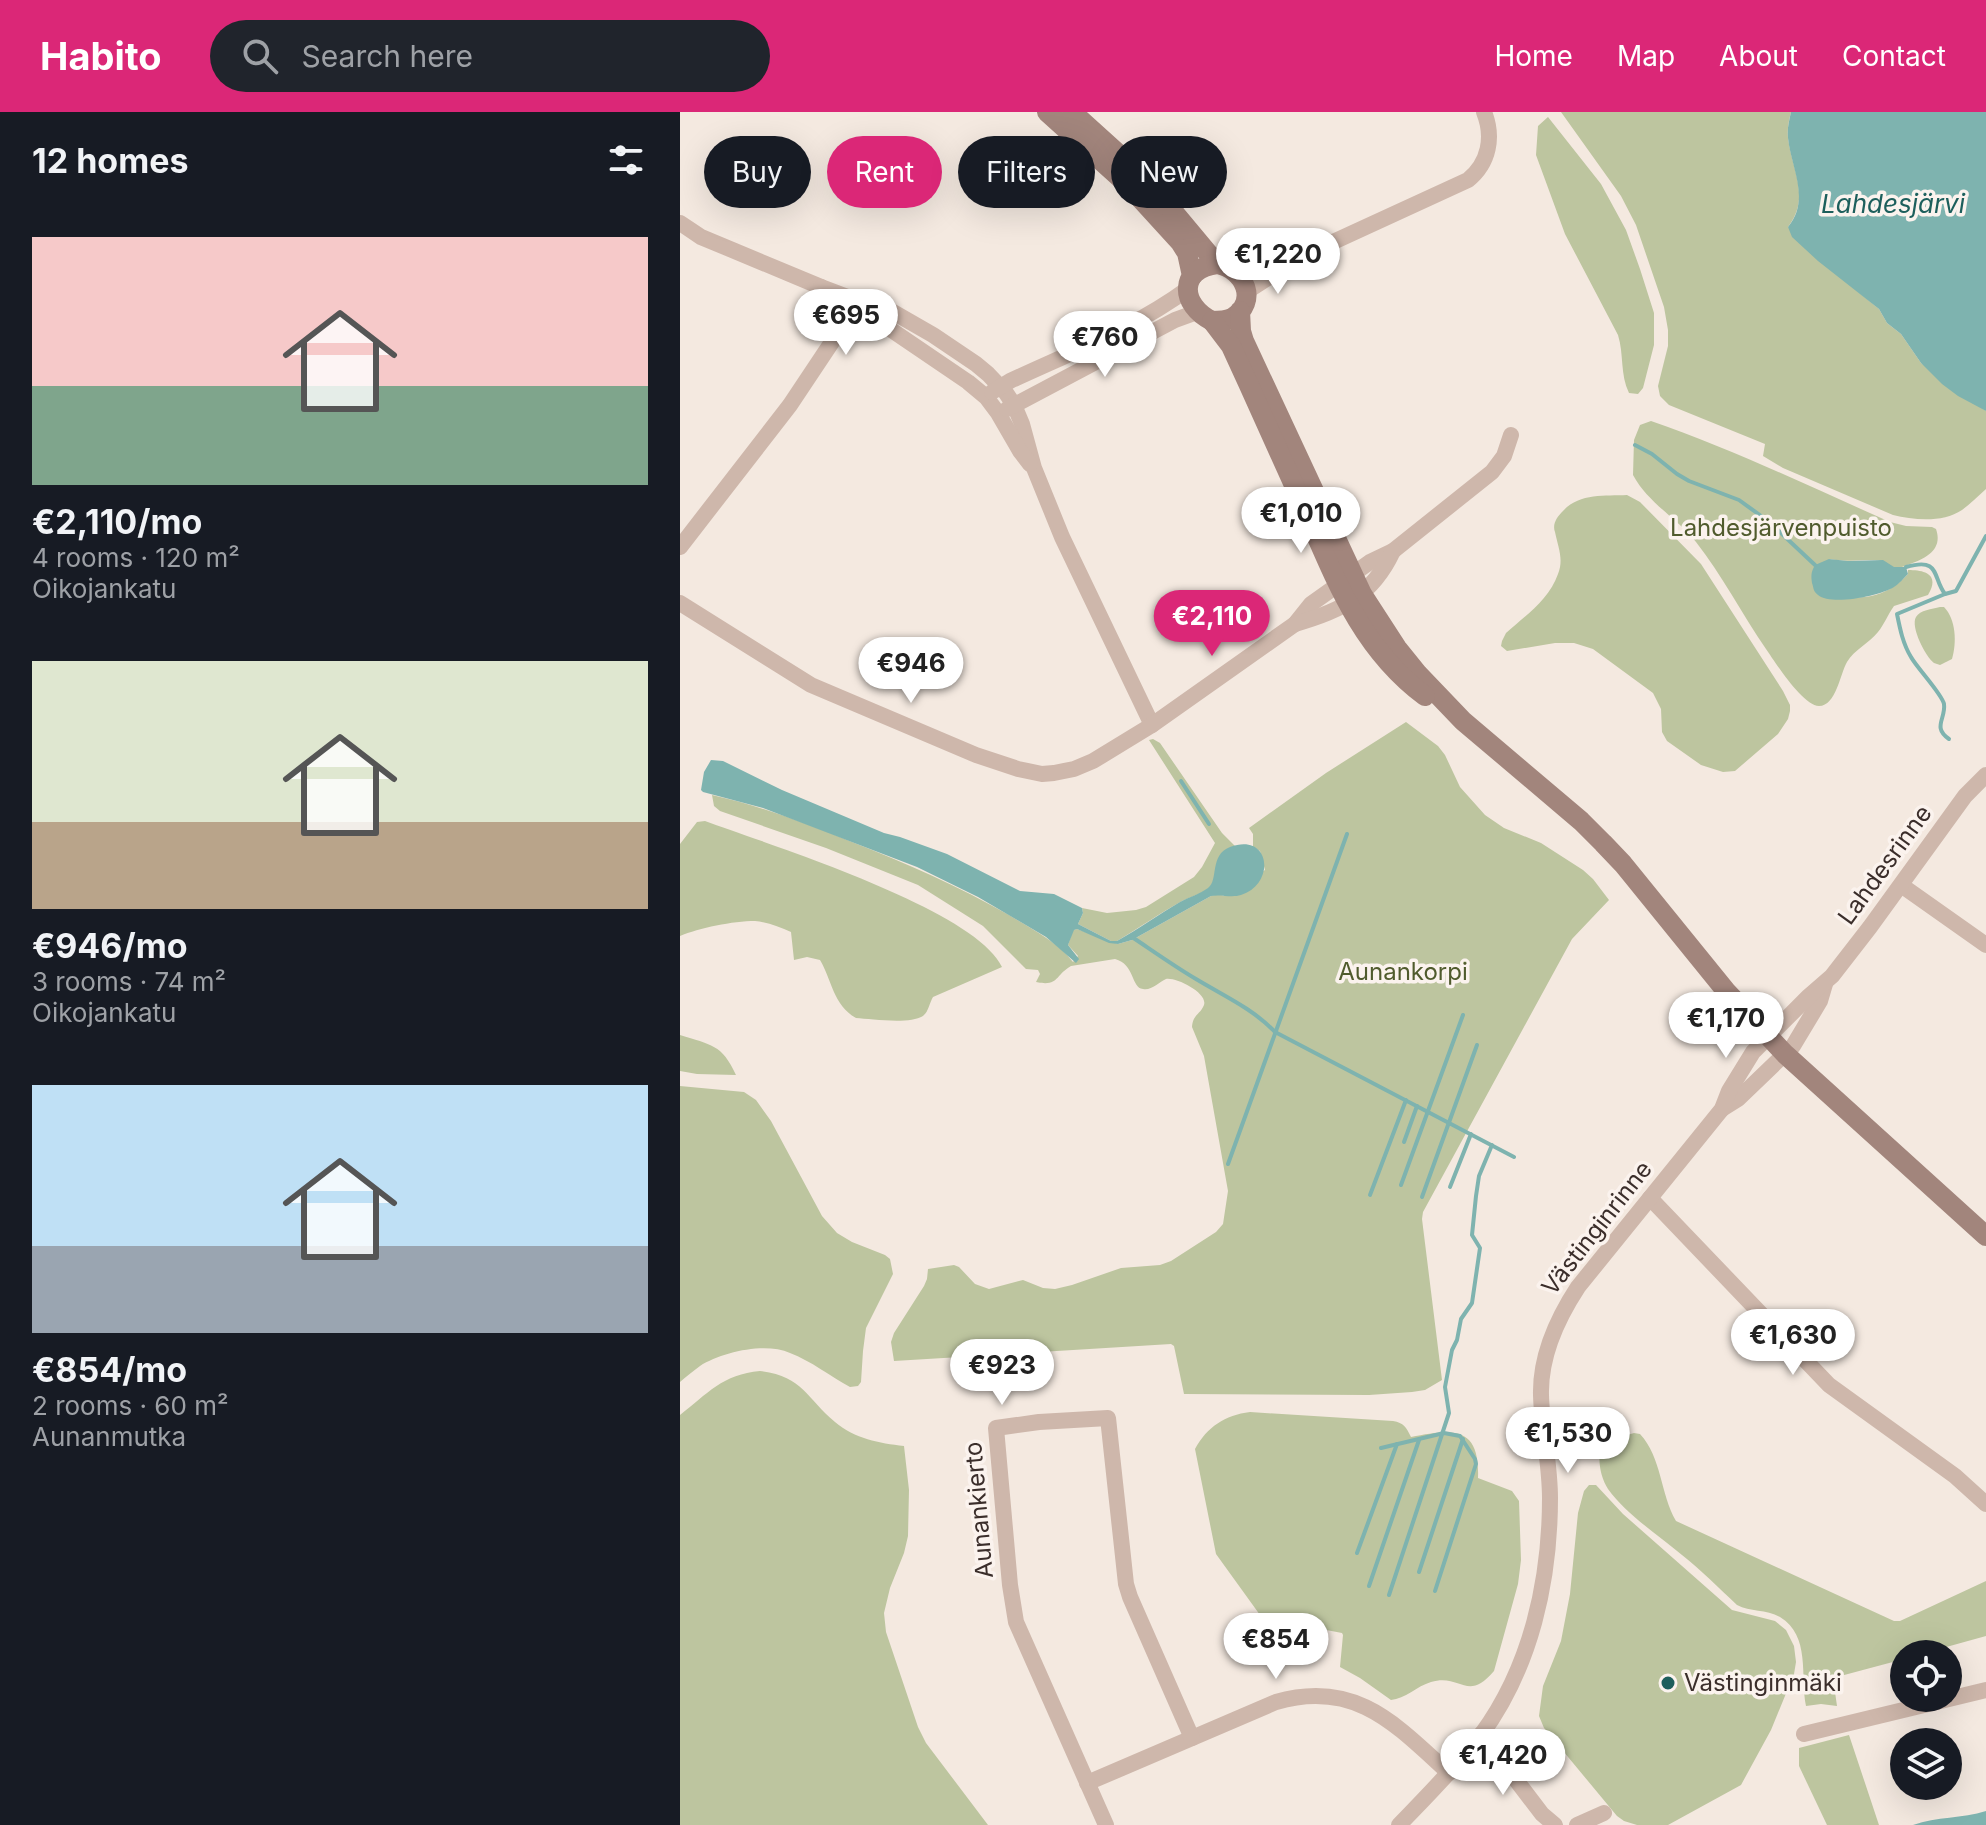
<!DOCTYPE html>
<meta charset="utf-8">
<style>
:root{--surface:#171b24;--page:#20242c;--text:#f1f3f6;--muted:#9ea1a6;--accent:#db2777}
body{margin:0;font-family:Inter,sans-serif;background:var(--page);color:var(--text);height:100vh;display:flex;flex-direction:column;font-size:30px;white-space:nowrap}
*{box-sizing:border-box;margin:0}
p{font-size:26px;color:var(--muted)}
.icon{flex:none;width:44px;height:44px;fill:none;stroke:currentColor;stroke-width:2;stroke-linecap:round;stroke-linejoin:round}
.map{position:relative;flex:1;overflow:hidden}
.panel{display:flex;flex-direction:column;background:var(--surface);width:680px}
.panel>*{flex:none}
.banner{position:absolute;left:24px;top:24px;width:760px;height:72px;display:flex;gap:16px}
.fabs{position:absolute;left:1210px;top:1528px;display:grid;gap:16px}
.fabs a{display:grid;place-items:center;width:72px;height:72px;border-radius:50%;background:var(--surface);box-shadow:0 8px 32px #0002;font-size:40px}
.price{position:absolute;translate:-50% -68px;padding:0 18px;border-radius:28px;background:#fff;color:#222;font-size:26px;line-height:52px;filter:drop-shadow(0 2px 4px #0008)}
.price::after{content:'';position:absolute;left:50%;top:48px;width:24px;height:18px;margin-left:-12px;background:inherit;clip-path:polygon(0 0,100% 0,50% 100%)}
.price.on{background:var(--accent);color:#fff}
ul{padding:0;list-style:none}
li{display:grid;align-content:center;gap:16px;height:424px;padding:0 32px}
li span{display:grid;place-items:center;height:248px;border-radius:0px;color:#555}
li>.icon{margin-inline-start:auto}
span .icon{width:144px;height:144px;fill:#fffc;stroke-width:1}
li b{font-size:34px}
h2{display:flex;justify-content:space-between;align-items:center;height:96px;padding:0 32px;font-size:34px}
.pill{padding:0 28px;border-radius:36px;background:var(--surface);box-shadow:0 8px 32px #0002;font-size:28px;line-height:72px}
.pill.on{background:var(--accent);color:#fff}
header{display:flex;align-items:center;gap:48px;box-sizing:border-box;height:112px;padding:0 40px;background:var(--accent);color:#fff}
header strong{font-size:38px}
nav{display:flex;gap:44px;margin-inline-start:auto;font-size:28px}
.search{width:560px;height:72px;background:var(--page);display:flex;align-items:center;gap:20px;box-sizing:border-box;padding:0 28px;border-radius:44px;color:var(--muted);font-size:30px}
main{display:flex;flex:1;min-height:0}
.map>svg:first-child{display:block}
</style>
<header>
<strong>Habito</strong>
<div class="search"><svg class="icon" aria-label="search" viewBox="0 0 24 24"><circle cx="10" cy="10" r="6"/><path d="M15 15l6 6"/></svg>Search here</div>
<nav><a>Home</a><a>Map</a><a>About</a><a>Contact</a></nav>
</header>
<main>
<section class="panel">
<h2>12 homes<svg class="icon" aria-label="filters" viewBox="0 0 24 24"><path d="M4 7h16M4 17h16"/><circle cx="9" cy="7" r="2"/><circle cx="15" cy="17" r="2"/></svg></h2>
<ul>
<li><span style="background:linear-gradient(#f6c9c9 60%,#7fa58c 0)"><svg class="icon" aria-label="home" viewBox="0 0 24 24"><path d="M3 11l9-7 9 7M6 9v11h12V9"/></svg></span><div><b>€2,110/mo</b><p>4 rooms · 120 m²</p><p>Oikojankatu</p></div></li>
<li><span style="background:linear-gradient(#dfe7d0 65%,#b9a48a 0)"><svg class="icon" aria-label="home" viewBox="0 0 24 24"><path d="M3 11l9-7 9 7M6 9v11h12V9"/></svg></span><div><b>€946/mo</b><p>3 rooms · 74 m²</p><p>Oikojankatu</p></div></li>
<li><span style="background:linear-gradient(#bfe0f5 65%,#9aa5b1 0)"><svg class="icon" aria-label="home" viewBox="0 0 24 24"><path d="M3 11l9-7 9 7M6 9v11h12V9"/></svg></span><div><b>€854/mo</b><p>2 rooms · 60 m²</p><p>Aunanmutka</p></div></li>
</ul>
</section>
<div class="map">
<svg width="1306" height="1713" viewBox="0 0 1306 1713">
<rect width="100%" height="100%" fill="#f4e9e0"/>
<g fill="#bdc59f">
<path d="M881,0H1111C1109,8 1107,17 1108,26C1112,58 1131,85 1108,115L1170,173L1199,197L1207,211L1221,222L1241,251L1306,299V377C1298,384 1290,392 1282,398C1263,411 1234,408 1213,403L1103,356L1083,344L1085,332L989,293L980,284L978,274L988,234V218L984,195L956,113L941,84Z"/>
<path d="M868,5L921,72L946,118L960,157L974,201V233L963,276L958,282L949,281C940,263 944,242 938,223L885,122L856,43L858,14Z"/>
<path d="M971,309C1052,337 1131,375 1210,410L1226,414L1252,415L1256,417C1263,437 1247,446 1230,452C1227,453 1220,456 1217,456C1209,455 1203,447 1194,448C1178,448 1165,450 1149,447V487C1182,485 1203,489 1228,462V458C1246,458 1260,463 1248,483L1214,494C1208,502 1204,513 1198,520C1189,531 1174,538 1167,550C1160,562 1156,594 1139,594C1123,594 1095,550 1086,537C1062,502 1042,463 1016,430C997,406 968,391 953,363L954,328L960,313Z"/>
<path d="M947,383L960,390L1021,452L1103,579L1110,593V599L1108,607L1098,622L1055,659L1043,660L1021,653L987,629L982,620L981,597L973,581L913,537L894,531H875L827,539L821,534L822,529L826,521C845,504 869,488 878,462C884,447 878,435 875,420C872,412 877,405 883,399C899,381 925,384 947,383Z"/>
<path d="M1260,495H1264C1276,507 1277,531 1272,547L1260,553C1258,552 1256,552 1254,551C1246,545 1230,515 1236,505C1240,498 1252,497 1260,495Z"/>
<path d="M726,610L758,634L765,643L780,675L805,703L824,716L861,731L903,758L913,767L929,788L892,827L743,1100L742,1107L762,1268L745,1278L732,1280L689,1283L504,1282L494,1234L491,1232L214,1249L211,1230L214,1221L244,1174L247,1167L248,1157L274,1153L279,1155L295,1172L309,1177L343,1168L363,1176L375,1177L392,1173L441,1156L480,1153L491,1149L536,1120L543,1112L548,1079L524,944L512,915C513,902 520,903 524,893C528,881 496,865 486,867C479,870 471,879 463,877C451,876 455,852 435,847L391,854C375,863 379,875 356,870L360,862L358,858L346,857L303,814L238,773L146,736L40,699L34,694L32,683C81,694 126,711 172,730C226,751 278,774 329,803C351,817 377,829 393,850L398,844L388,833L393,818L397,817L438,832L452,828L531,784L539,782L544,784L585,758L580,739L573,735V722L569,716L646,661Z"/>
<path d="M473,627L480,631L542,721L555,734C529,741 542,762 530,775C524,781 510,785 502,789C480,801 459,816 437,829H431L398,812L403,801L402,796L427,801L456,798L466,795L514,765L522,755L535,731L469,628Z"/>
<path d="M25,709C87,732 296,797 322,855L253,885C250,890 248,900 244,903C233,913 191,907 176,906C153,893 152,868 140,848L127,845L114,848L111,820C100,815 87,810 75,809C53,809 19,816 0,824V732L17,710Z"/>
<path d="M0,923C31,933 42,932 56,963L17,962L0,959Z"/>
<path d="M0,974L64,980L76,988L91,1009L142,1104L157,1121L172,1130L205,1143L210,1147L213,1162L186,1216L183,1239L181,1270L178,1274L170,1275C150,1264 131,1249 110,1241C85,1230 42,1240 20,1254C13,1259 6,1265 0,1270Z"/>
<path d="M80,1259C123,1264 126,1286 155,1310C175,1327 199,1331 224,1334L229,1378L228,1424L224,1441L210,1476L204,1501L206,1520L238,1615L246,1631L308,1713H0V1303C27,1282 43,1262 80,1259Z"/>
<path d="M570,1300L713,1309C724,1311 726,1315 731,1325C772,1317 800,1313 798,1366L832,1379L839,1389L841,1448L838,1472L814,1559C787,1591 781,1561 751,1570C737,1574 725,1587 711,1588L680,1566L660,1555L663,1523L662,1521L583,1506L580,1503L536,1442L515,1337C527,1315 545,1303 570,1300Z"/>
<path d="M954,1321L960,1322C982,1346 980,1381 996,1409L1214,1509H1220L1306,1469V1524L1241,1542H1224V1547L1153,1566L1157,1594L1141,1592L1126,1594C1120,1564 1131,1524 1100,1505C1086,1497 1070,1500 1057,1493C1039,1476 1021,1458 1002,1443C978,1423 946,1402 928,1377C920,1365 916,1343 923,1330Z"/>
<path d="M909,1373H916L943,1402L1052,1498L1095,1509L1106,1518L1114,1534L1116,1550L1114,1562L1091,1618L1061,1673L988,1713H957L944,1709L937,1704L864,1616L859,1604L863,1574L881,1529L890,1482L898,1401L904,1379Z"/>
<path d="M1169,1623L1199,1713H1147L1119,1654V1636Z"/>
</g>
<g fill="#7eb3af">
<path d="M1111,0H1306V299L1278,284L1262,272L1241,251L1221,222L1207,211L1199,197L1138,149L1112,125L1108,115C1131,87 1111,56 1108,26C1107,17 1109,9 1111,0Z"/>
<path d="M1149,447L1168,449L1203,448L1214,455H1226L1228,462C1224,466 1219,472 1214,475C1200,484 1151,494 1138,483C1133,479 1134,477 1132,471C1131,463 1131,460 1135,453Z"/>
<path d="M31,648L43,649L102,678L204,721L220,725L267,742L340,779L374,782L402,796L403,801L398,812L431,829H437C459,817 479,802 500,790C509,785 520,782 528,776C539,768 529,743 550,735C591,720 596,772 561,783C551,786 541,782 531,784L452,828L438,832L429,831L397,817L394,818L388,833L399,847L396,851L366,825L298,785L237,755L83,696L23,680L21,678L24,660Z"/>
<path d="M1306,1699V1713H1233C1257,1704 1282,1707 1306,1699Z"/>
</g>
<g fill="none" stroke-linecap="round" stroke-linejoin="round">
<g stroke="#7eb3af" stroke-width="4">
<path d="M955,333L972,342L997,362L1009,369L1059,388L1088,409L1135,453"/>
<path d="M1226,455C1261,445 1252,465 1265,482L1276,479L1306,424"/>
<path d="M1265,482L1217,502C1220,517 1223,532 1231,545C1237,556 1262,582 1264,592C1266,607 1252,615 1269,627"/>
<path d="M501,669L529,712"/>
<path d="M452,825C473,839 494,854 516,867C544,884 572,896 595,920L834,1045"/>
<path d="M724,1030L737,994"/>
<path d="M548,1052L667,722"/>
<path d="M721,1073L783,903"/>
<path d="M770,1075L791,1022"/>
<path d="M690,1083L726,988"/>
<path d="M742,1085L797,933"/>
<path d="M701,1336L764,1321L780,1324L795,1347L796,1352L755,1479"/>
<path d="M677,1441L717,1332"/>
<path d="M739,1460L783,1327"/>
<path d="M689,1474L739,1328"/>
<path d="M709,1483L769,1301L765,1275L772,1238L777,1228L781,1207L792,1191L800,1136L792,1123L796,1084L799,1064L812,1033"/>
</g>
<g stroke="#ceb7ab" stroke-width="16">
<path d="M0,111L21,125L141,175L151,185L157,204V217L152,230L110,293L0,435"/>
<path d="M558,161L602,153"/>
<path d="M141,175L170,186L199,192L253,223L296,252L308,262L326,281L334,293L342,312L354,356L382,425L472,613"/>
<path d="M566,180L594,162L603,153L788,68C809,51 814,25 804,0"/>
<path d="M170,186L182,198L288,270L306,285L318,301L340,339L350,352"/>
<path d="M312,280L330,269C390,241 455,216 509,176"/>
<path d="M327,297L495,208L517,200"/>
<path d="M0,491L131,573L296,643L338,657L362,662L374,661L394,657L413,649L472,613L615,512L631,492L690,450L713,439L812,360L824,344L831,323"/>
<path d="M615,512C661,499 692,484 713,439"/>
<path d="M1221,773L1306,833"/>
<path d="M1042,997L1058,987L1113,934L1140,889L1145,872"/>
<path d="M970,1086L1149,1273L1275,1364L1306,1392"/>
<path d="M801,1622L862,1702L875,1713"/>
<path d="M1124,1622L1306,1578"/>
<path d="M407,1671L596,1590C676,1567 716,1613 769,1661"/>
<path d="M426,1713L336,1510L330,1473L316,1316L359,1310L428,1306L446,1472L450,1485L512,1626"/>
<path d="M719,1713C747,1684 776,1655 801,1623C851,1555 870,1469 870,1386C870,1352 862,1318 861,1283C860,1244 877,1207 898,1175L1042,997L1049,979L1073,940L1129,884L1152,864L1190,815L1285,684L1306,663"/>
<path d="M897,1713L924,1701"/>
</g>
<g stroke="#a2857c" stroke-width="20">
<path d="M367,0L448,73L500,130L507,141L512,164"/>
<path d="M392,0L466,67L537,152"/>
<path d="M537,152C565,157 579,190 552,206C546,209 539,209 532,209C500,193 498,157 537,152Z"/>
<path d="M560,199L561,219L564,229L682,482L717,536L738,562L783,609L901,709L923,731L943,752L1046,879L1105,942L1306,1124"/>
<path d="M532,209L551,234C575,286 598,338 622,391C654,463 679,535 745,584"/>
</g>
</g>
<circle fill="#1d5f5c" stroke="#fbf3ee" stroke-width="3" cx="988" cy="1571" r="8"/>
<g text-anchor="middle" stroke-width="7" stroke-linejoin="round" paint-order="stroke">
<g font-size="24" fill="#505b2d" stroke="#fbf3ee">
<text x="1101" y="424">Lahdesjärvenpuisto</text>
<text x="723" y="868">Aunankorpi</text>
</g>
<g font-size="24" fill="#3b2e2b" stroke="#fbf3ee">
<text transform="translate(1205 753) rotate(-54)" y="8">Lahdesrinne</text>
<text transform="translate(917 1116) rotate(-52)" y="8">Västinginrinne</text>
<text transform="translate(299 1398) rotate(-95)" y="8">Aunankierto</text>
</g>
<g font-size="24" fill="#3b2e2b" stroke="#fbf3ee" text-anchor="start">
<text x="1004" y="1579">Västinginmäki</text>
</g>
<g font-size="26" font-style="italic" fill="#1d5f5c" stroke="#fbf3ee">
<text x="1213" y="101">Lahdesjärvi</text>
</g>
</g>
</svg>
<div class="fabs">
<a><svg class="icon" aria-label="locate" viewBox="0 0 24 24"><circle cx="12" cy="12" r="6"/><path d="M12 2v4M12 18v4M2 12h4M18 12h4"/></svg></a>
<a><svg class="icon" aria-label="layers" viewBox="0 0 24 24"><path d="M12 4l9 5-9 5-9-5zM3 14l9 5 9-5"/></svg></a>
</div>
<b class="price" style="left:598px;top:184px">€1,220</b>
<b class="price" style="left:166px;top:245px">€695</b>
<b class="price" style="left:425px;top:267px">€760</b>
<b class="price" style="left:621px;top:443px">€1,010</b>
<b class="price on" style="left:532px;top:546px">€2,110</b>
<b class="price" style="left:231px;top:593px">€946</b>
<b class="price" style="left:1046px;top:948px">€1,170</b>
<b class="price" style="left:1113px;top:1265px">€1,630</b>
<b class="price" style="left:322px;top:1295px">€923</b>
<b class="price" style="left:888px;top:1363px">€1,530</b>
<b class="price" style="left:596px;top:1569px">€854</b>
<b class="price" style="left:823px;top:1685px">€1,420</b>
<div class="banner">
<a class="pill">Buy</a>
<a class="pill on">Rent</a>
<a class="pill">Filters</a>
<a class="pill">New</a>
</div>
</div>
</main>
